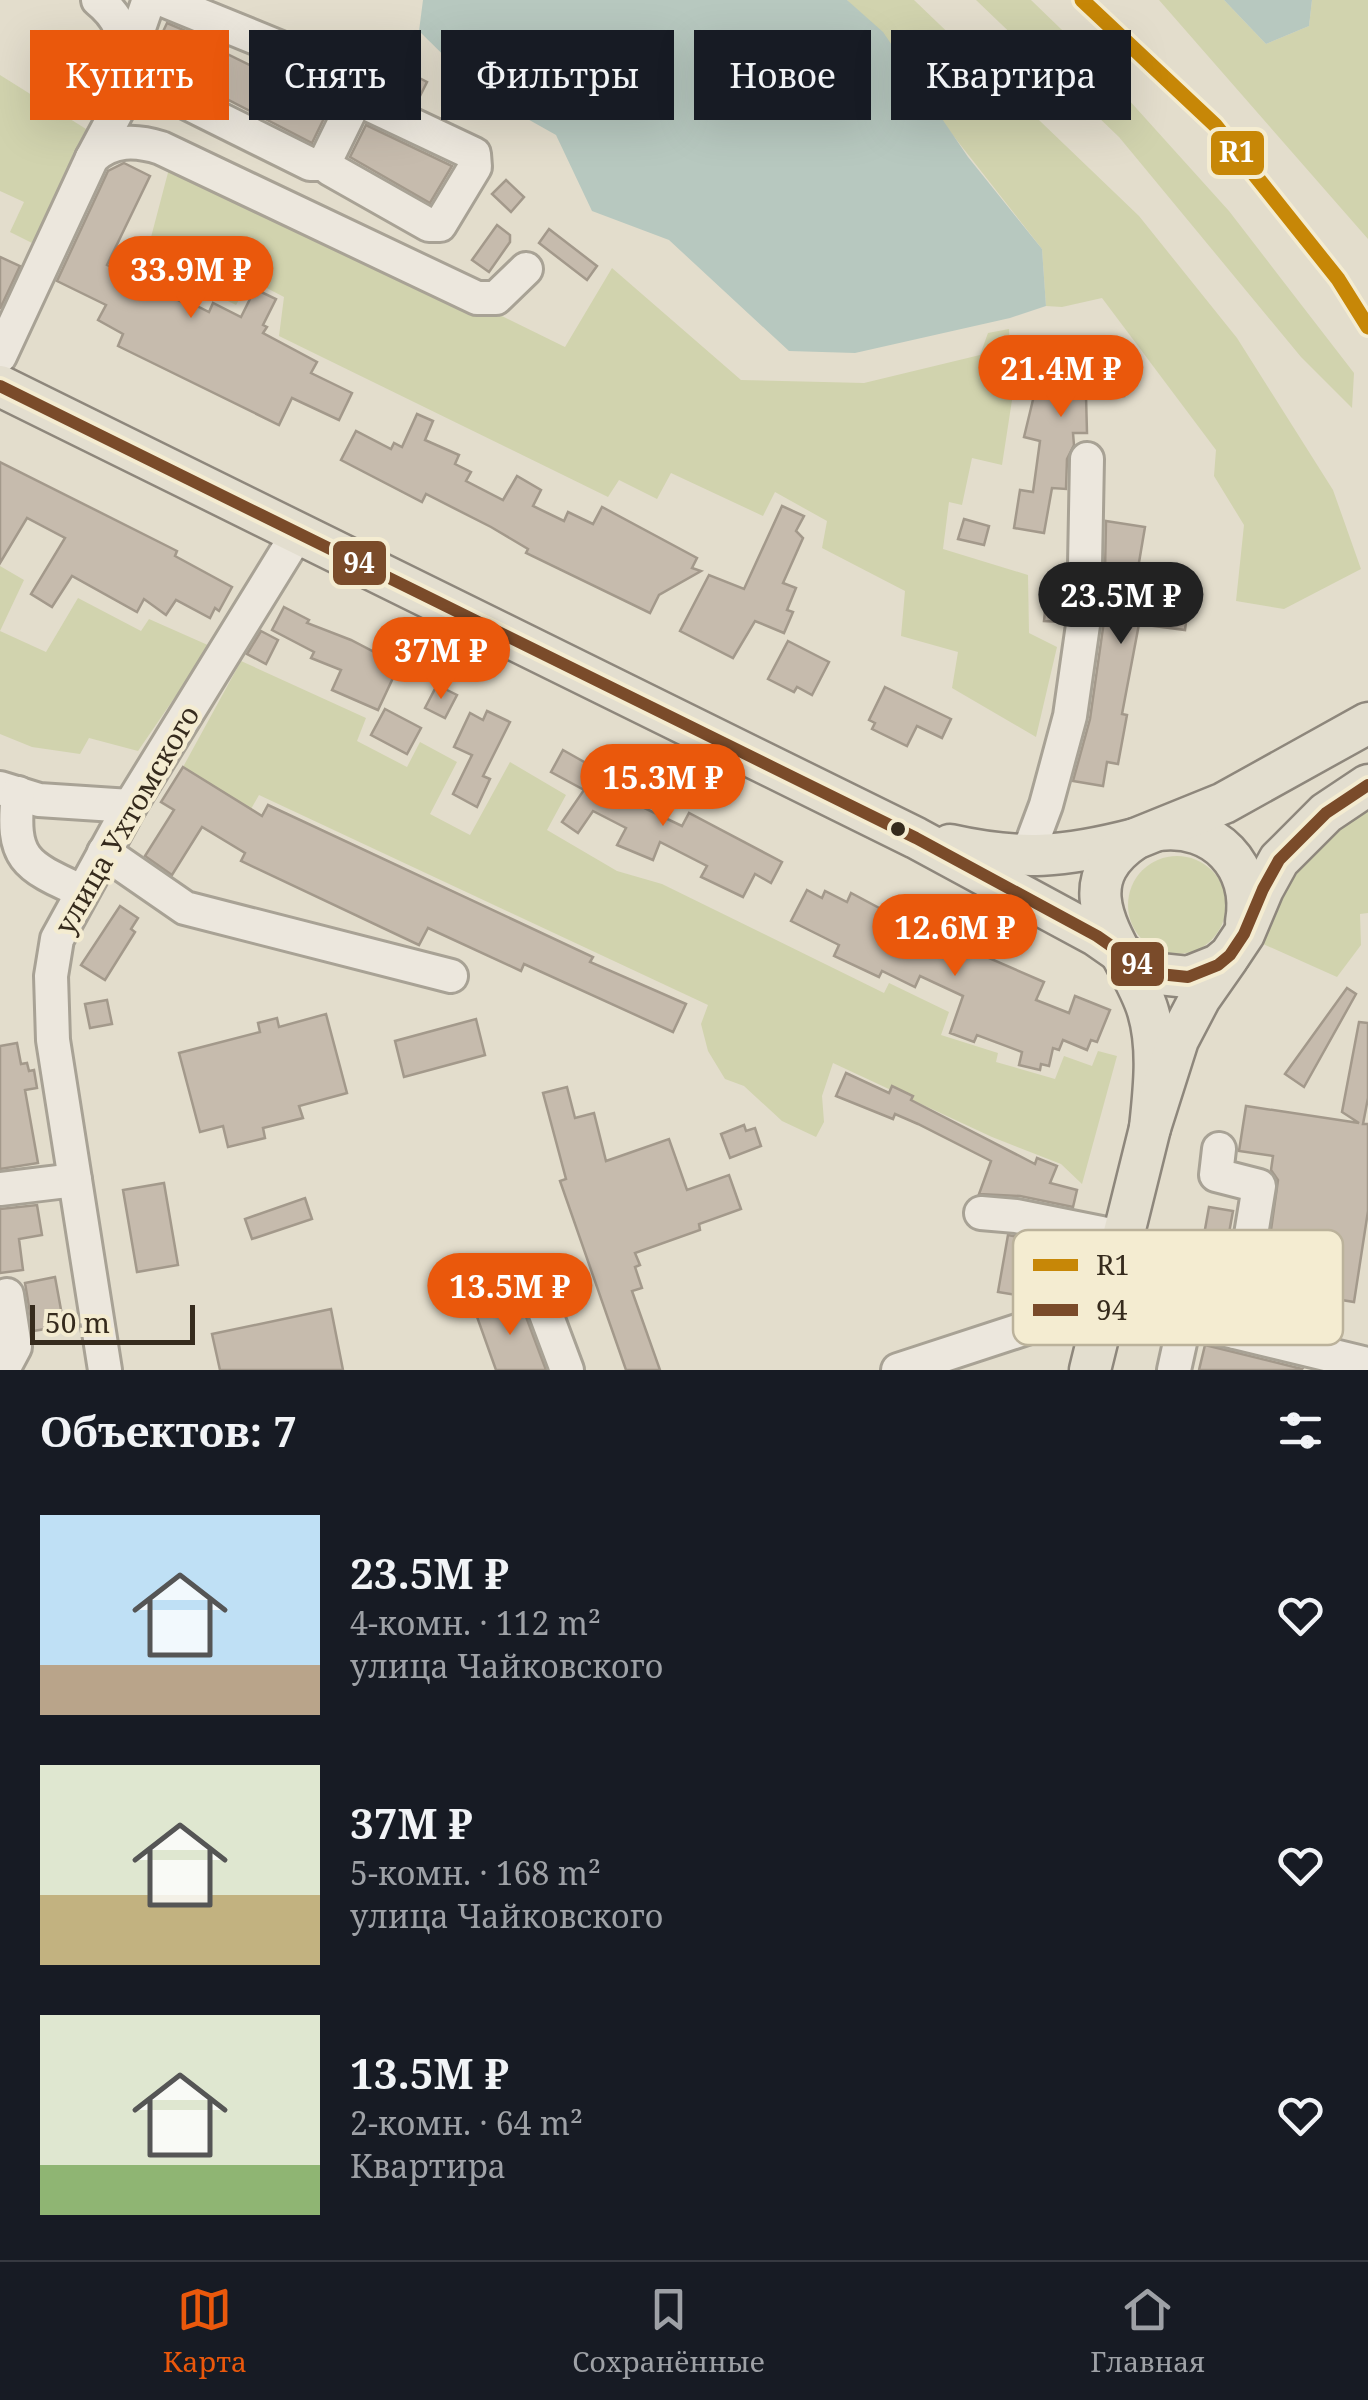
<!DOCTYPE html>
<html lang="ru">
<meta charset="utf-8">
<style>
:root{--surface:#171b24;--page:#20242c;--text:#f1f3f6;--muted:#9ea1a6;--line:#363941;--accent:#ea580c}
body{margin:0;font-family:"Noto Serif",serif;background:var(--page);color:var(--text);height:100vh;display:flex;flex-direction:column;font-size:38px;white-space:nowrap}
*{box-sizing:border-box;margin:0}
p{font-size:32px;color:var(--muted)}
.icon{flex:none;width:55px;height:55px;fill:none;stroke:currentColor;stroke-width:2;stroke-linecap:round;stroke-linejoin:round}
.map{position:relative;height:1370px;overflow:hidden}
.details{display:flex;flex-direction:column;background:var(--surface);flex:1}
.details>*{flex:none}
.banner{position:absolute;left:30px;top:30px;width:1310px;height:90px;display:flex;gap:20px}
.scale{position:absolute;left:30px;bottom:25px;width:165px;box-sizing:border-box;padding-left:10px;border:5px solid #362b1d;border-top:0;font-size:28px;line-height:35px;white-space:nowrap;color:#362b1d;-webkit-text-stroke:8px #f4ecd1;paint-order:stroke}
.price{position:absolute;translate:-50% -85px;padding:0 22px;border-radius:35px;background:var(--accent);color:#fff;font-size:32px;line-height:65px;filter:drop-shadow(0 2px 5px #0008)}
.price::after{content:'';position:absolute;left:50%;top:60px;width:30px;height:22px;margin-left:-15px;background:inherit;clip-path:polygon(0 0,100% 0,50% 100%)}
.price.current{background:#222;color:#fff}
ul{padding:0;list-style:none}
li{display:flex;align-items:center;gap:30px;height:250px;padding:0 40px}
li span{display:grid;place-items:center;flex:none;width:280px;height:200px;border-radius:0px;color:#555}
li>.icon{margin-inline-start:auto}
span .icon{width:120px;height:120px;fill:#fffc;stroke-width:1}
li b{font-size:42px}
h2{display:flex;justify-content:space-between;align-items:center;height:120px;padding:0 40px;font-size:42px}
.tag{padding:0 35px;border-radius:0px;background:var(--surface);box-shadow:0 10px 40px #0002;font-size:35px;line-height:90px}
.tag.current{background:var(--accent);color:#fff}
.tabs{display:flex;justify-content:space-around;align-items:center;height:140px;border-top:2px solid var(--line);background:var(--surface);font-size:28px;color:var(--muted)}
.tabs a{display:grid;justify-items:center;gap:5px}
.tabs .current{color:var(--accent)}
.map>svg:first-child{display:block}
</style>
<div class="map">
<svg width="1368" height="1370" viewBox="0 0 1368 1370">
<rect width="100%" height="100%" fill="#e3ddcc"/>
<g fill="#d1d3ae">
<path d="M847,0H914L1139,216L1237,338L1333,490L1361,569L1284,609L1236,601L1244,525L1214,476L1216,450L1102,298L1062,307L1046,306L1042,249Z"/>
<path d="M976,0H1031L1091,58L1229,211L1354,373L1352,408L1301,357L1119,137Z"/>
<path d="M1159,0H1224L1266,44L1309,26L1312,0H1368V239Z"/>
<path d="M0,75L86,129L78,157L34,244L10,232L24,202L0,191Z"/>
<path d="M170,165L455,293L565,347L612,268L741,380L864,383L980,355L988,333L1009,329L1012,400L1002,465L972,458L962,505L949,502L943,549L1028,575L1029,633L1057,647L1036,737L952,688L958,652L901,636L905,591L822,548L827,521L775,492L763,516L671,473L657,499L619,480L608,497L279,336L284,297L251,280L236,305L145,260Z"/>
<path d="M0,566L24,580L0,631L46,652L78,598L141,631L149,619L210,646L138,751L89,738L80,754L32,747L0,734Z"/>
<path d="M241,661L366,718L357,741L407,767L420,742L457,762L430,814L470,835L510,762L566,795L547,830L617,871L662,884L884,993L889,983L949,1012L941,1035L998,1053L996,1062L1055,1079L1064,1056L1092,1066L1098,1051L1117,1056L1082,1184L1061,1164L992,1137L833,1063L822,1096L824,1122L816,1137L782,1121L744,1086L725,1079L708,1051L701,1024L708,1005L259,795L251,809L183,767Z"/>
<path d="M1368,807V913L1360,914L1361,945L1337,977L1263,944L1278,898L1315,843Z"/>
<circle cx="1177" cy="905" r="49"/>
</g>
<g fill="#b7c8bf">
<path d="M423,0H847L883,32L968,157L1042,249L1046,306L1010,318L855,353L789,351L669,240L592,211L556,135L483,94L419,31Z"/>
<path d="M1224,0H1312L1309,26L1266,44Z"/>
</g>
<g fill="#c6bbad" stroke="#a3998b" stroke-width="2.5">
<path d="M167,23L207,40L205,43L280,80L285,71L305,83L330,106L312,143L207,89L148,64Z"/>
<path d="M354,44L427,82L416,104L364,83L344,64Z"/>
<path d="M366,125L452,166L430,203L350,157Z"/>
<path d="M124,163L150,176L107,265L190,306L191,303L209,312L213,303L241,317L255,289L276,299L263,325L267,327L263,333L317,362L311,373L352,393L339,420L292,398L279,425L118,346L123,334L98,320L106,305L57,281L108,171Z"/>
<path d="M506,180L524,197L511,212L492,194Z"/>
<path d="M497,225L510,235V242L489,272L472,260Z"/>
<path d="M549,229L597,266L587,280L539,243Z"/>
<path d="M0,257L20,266L0,309Z"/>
<path d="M1060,348V353L1125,358L1124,396H1086L1087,433H1073L1074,445L1067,459L1066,489L1052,488L1044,533L1014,528L1020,490L1033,492L1040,441L1024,437L1038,379H1030L1028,350Z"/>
<path d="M417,414L433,421L425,440L459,455L455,464L471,472L466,481L503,500L517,476L541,490L533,506L564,521L568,512L593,524L602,507L697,558L692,568L701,571L659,595L650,613L526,553L528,549L491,527L426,494L422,502L341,460L356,431L391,449L394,443L402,447Z"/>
<path d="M0,462L177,551L175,556L232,587L219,611L215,608L210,618L176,600L166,615L144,599L137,612L72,576L52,607L31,594L65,538L27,518L0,563Z"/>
<path d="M782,506L804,516L796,531L803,538L783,583L796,588L787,610L793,612L784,633L755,621L733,658L680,631L709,575L744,589Z"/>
<path d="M964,519L989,526L984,545L958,539Z"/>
<path d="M1106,521L1145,527L1134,592L1189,599L1185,630L1139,624L1122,714L1127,715L1118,764L1107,762L1103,786L1073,781L1090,719L1104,621Z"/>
<path d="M1046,601L1064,602L1063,622L1044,621Z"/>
<path d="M284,607L309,620L307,623L351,640L399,665L378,710L332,690L341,670L311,658L314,652L272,630Z"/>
<path d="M261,631L278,640L266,664L247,654Z"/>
<path d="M788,641L829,662L812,695L797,687L794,692L768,679Z"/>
<path d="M437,685L457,695L445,718L425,708Z"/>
<path d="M885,687L951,719L942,738L917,726L907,746L872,729L875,723L869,720Z"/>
<path d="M385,709L421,728L407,754L371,735Z"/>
<path d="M487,711L510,722L483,776L490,779L477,807L453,794L472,755L454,747L470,713L483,720Z"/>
<path d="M563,750L586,763L617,787L621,779L651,794L644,808L682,826L689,813L782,862L771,883L755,874L743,897L701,877L707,866L660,842L653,860L617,845L626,828L593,811L578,833L562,822L584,790L551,772Z"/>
<path d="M183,767L262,816L268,805L593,957L590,962L686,1004L673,1032L524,964L521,971L428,928L419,945L241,861L245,853L202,827L172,875L145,856L174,810L161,802Z"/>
<path d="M807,890L822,898L825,891L847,902L851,893L881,909L877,916L908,932L910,926L942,941L943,938L1044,982L1036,1000L1069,1013L1075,996L1110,1010L1097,1042L1091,1040L1087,1050L1063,1040L1059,1050L1053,1048L1049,1066L1041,1064L1040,1070L1019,1065L1022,1052L977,1035L974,1042L950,1033L963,996L920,976L915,987L882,971L879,977L834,956L839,945L791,921Z"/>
<path d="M120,906L138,918L131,929L135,932L105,980L81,965Z"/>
<path d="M1347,988L1356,994L1304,1087L1285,1074Z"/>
<path d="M107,1000L112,1024L90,1028L85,1004Z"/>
<path d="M326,1014L347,1093L299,1106L303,1118L263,1128L265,1138L228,1147L223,1126L200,1132L179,1053L260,1032L258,1023L277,1018L279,1027Z"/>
<path d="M476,1019L485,1055L404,1077L395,1041Z"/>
<path d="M1359,1022L1368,1023V1098L1363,1124H1368V1211L1354,1302L1263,1287L1278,1180L1271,1170L1273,1156L1239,1151L1246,1106L1359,1123L1342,1112Z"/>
<path d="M17,1043L21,1064L27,1063L29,1071L34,1070L37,1088L25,1090L38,1163L0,1169V1046Z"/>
<path d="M846,1073L889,1093L892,1086L913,1096L911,1100L1035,1164L1037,1158L1057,1166L1050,1183L1077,1190L1073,1207L1020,1196L979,1194L991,1161L918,1124L895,1114L893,1119L836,1096Z"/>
<path d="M567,1087L575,1118L594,1113L606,1161L669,1139L687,1190L729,1175L741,1209L699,1224L700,1230L635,1253L640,1265L635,1267L642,1288L632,1291L660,1370H626L560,1181L566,1179L543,1093Z"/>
<path d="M744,1125L746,1131L755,1128L761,1146L730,1158L721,1134Z"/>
<path d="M164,1183L178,1265L137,1272L123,1190Z"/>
<path d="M305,1198L312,1219L252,1239L245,1219Z"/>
<path d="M37,1205L42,1235L19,1239L23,1270L0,1273V1209Z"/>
<path d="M1209,1207L1233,1211L1220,1283L1176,1275L1182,1243L1202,1246Z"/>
<path d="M1008,1235L1050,1243L1040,1299L998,1292Z"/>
<path d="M55,1277L64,1326L33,1331L25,1283Z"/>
<path d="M519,1298L546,1370H496L476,1314Z"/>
<path d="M331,1309L343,1370H220L212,1334Z"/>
<path d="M1205,1345L1302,1369L1301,1370H1199Z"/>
</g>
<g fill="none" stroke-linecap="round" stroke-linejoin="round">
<g stroke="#a8a295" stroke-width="38">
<g id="minor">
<path d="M98,0C118,16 127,35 125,61"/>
<path d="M163,0L298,55L317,67L350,97L351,109"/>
<path d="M358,103H366L474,154L475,167L440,225H429L330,169L327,158L351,109Z"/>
<path d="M116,110L122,77L147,5L152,0"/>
<path d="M92,158C112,139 136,140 161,148L477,298H496L526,269"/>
<path d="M0,356L92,158L123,100L133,88L155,87L310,164H322L327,158"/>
<path d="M0,788L39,800L130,806"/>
<path d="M18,793C11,859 24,865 81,891"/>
<path d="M104,852L185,908L451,976"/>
<path d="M1027,856L1046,805L1070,716L1084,618L1087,459"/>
<path d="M1219,1149L1216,1175L1259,1186L1235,1332"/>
<path d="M0,1189L75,1180"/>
<path d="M981,1213L1016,1216L1121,1237"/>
<path d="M537,1290L567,1370"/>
<path d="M7,1295L15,1347L7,1362"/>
<path d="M105,1370L53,1040L51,976L57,939L130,806L298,533"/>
<path d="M898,1370L1051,1320L1105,1306L1185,1320L1367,1364L1365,1370"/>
<path d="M1174,1370L1185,1320"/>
</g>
</g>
<g stroke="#8e877c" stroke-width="45">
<g id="major">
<path d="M0,386L916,838L1097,936L1150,973L1188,977L1218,965L1230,955L1244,934L1263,889L1279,860L1326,813L1368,785"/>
<path d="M1159,830C1214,823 1256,866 1246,922"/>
<path d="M950,845C1021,861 1065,857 1135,839"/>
<path d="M1150,1128C1154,1090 1159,1048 1148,1011C1131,953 1058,890 1135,839L1224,803L1368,723"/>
<path d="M1090,1370L1150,1128L1178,1040L1200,998L1228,958"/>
</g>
</g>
<use href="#minor" stroke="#ece7dd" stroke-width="32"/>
<use href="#major" stroke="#e3decf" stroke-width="40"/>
<g stroke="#f4ecd1" stroke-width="20">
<path id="bus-1" d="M0,386L916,838L1097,936L1150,973L1188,977L1218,965L1230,955L1244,934L1263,889L1279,860L1326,813L1368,785"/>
</g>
<use href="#bus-1" stroke="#7a4b2a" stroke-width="12"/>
<g stroke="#f4ecd1" stroke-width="22">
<path id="rail-1" d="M1082,0L1215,125L1338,279L1368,327"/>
</g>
<use href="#rail-1" stroke="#c78707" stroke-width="15"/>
</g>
<circle fill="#362b1d" stroke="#f4ecd1" stroke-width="4" cx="898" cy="829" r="9"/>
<g text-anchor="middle" stroke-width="9" stroke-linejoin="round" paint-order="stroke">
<g font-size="28" fill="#362b1d" stroke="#f4ecd1">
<text transform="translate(127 820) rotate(-60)" y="10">улица Ухтомского</text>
</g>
</g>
<rect x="1013" y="1230" width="330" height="115" rx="15" fill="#f4ecd1" stroke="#bbb29b" stroke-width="2.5"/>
<rect x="1033" y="1259" width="45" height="12" fill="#c78707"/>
<rect x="1033" y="1304" width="45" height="12" fill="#7a4b2a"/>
<g font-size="28" fill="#362b1d">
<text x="1096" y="1275">R1</text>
<text x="1096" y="1320">94</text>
</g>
<g stroke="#f4ecd1" stroke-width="4">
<rect x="1209" y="129" width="57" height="48" rx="10" fill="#c78707"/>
<rect x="331" y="539" width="57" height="48" rx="10" fill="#7a4b2a"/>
<rect x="1109" y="940" width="57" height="48" rx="10" fill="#7a4b2a"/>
</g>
<g font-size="28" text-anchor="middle" font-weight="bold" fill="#fff">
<text x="1237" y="162">R1</text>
<text x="359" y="573">94</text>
<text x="1137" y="974">94</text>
</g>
</svg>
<div class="scale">50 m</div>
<b class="price" style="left:191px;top:321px">33.9M ₽</b>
<b class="price" style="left:1061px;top:420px">21.4M ₽</b>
<b class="price current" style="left:1121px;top:647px">23.5M ₽</b>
<b class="price" style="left:441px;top:702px">37M ₽</b>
<b class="price" style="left:663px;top:829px">15.3M ₽</b>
<b class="price" style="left:955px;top:979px">12.6M ₽</b>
<b class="price" style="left:510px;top:1338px">13.5M ₽</b>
<div class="banner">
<a class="tag current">Купить</a>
<a class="tag">Снять</a>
<a class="tag">Фильтры</a>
<a class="tag">Новое</a>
<a class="tag">Квартира</a>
</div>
</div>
<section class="details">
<h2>Объектов: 7<svg class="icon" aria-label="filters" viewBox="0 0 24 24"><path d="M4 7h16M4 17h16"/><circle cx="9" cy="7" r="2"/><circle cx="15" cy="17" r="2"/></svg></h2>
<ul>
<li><span style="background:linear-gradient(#bfe0f5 75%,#b9a48a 0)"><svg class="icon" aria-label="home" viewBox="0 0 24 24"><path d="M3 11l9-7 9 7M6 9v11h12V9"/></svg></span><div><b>23.5M ₽</b><p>4-комн. · 112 m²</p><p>улица Чайковского</p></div><svg class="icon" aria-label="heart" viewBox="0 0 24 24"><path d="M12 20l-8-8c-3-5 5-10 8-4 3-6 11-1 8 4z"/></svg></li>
<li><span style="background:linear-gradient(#dfe7d0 65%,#c2b280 0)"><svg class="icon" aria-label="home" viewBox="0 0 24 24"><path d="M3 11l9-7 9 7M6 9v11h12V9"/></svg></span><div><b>37M ₽</b><p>5-комн. · 168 m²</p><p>улица Чайковского</p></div><svg class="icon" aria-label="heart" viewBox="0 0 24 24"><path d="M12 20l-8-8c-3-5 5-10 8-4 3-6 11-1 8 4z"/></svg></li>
<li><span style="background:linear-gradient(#dfe7d0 75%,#8fb573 0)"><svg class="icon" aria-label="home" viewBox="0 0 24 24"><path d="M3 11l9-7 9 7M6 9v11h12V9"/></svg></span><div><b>13.5M ₽</b><p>2-комн. · 64 m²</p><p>Квартира</p></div><svg class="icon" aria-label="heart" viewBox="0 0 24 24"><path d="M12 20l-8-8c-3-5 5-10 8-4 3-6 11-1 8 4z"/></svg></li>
</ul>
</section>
<nav class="tabs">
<a class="current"><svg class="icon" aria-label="map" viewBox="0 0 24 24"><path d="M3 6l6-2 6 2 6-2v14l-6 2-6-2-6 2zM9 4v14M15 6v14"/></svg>Карта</a>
<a><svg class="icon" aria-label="saved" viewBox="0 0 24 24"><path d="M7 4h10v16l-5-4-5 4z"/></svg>Сохранённые</a>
<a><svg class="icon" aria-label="home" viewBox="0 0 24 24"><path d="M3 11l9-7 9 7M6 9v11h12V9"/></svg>Главная</a>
</nav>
